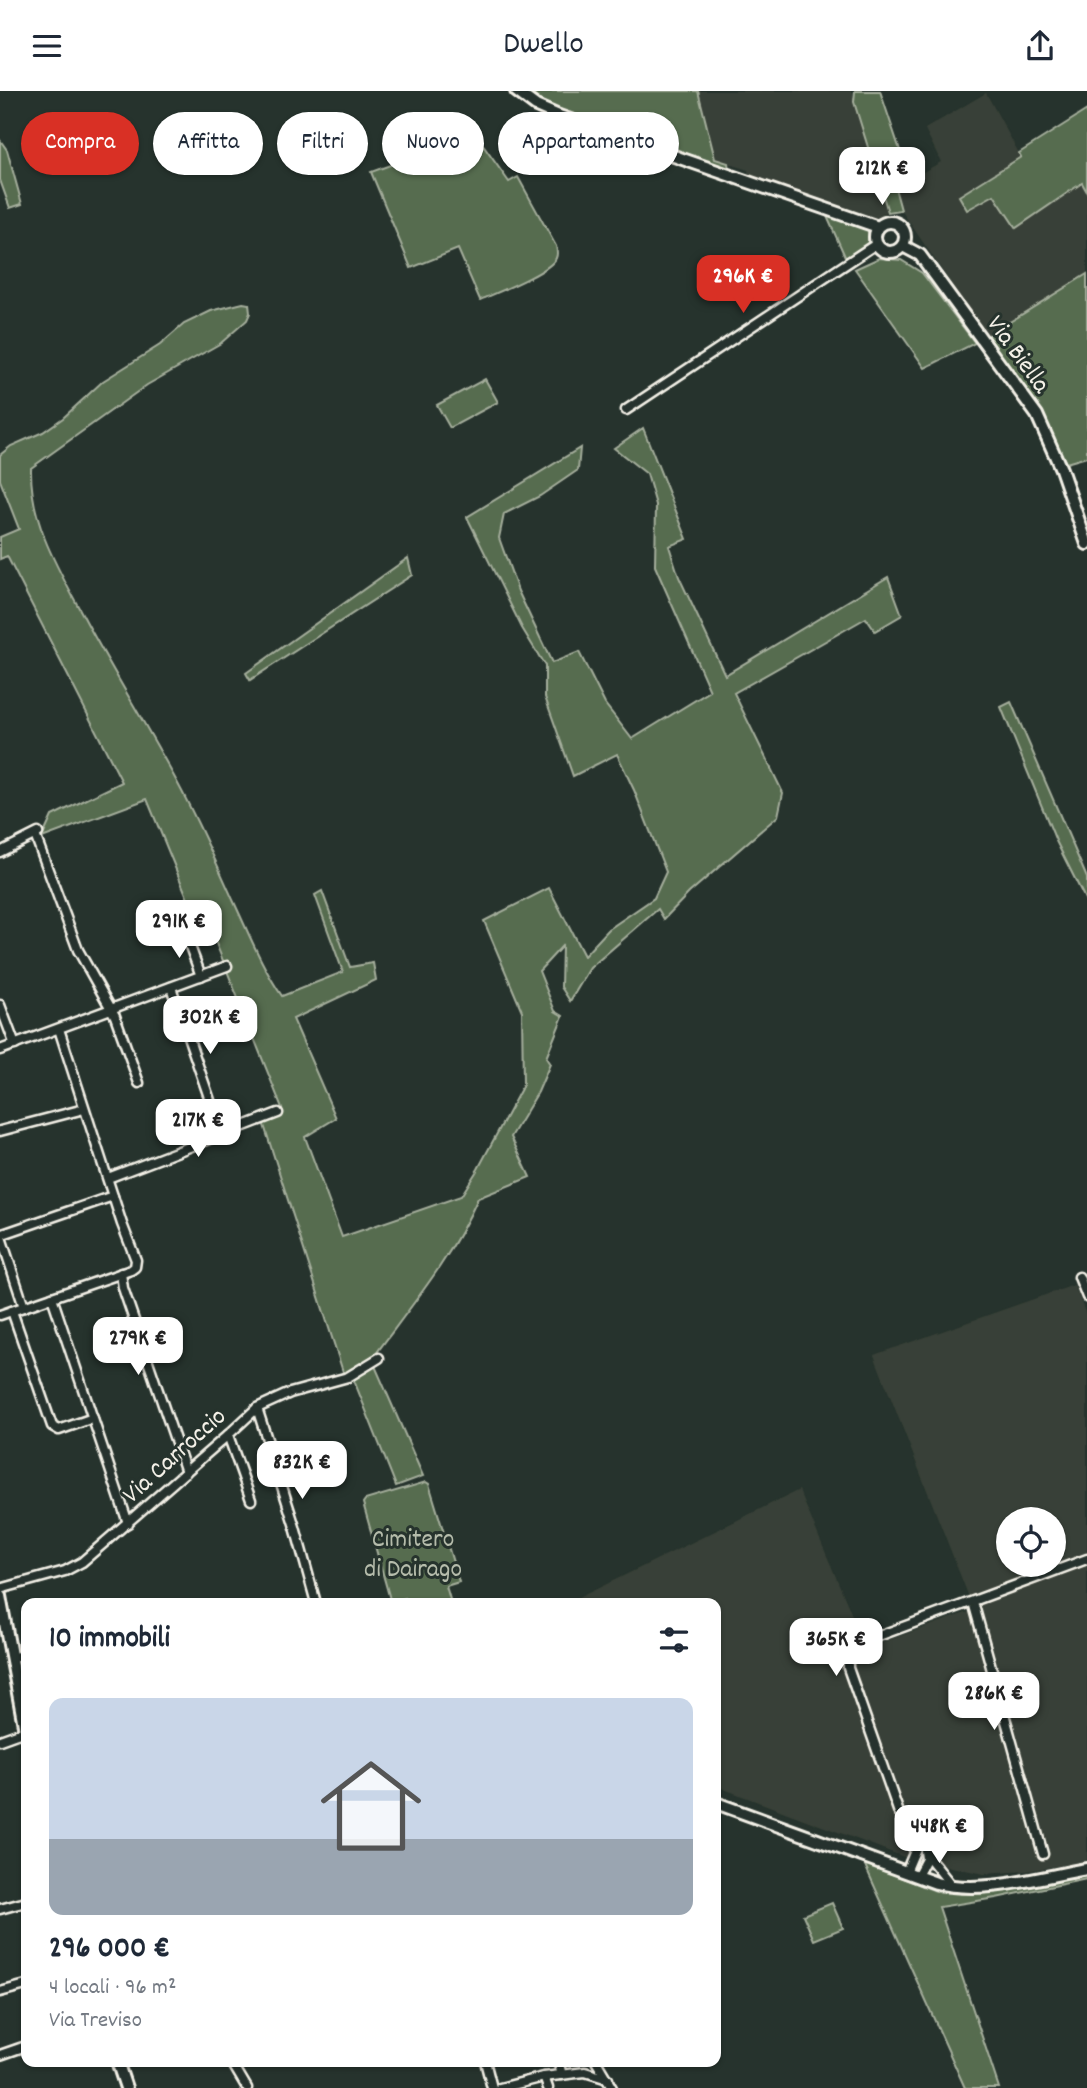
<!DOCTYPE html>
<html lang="it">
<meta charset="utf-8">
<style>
:root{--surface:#fff;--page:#f6f6f7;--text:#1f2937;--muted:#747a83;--line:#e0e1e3;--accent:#d93025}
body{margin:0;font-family:Dekko,sans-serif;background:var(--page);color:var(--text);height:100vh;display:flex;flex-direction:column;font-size:26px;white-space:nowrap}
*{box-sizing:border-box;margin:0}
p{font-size:23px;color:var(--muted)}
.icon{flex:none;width:38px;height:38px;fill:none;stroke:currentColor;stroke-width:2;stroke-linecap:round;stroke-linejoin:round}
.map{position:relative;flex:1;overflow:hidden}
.drawer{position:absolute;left:21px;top:1507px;width:700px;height:469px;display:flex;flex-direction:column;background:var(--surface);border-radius:14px;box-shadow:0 2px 5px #0004}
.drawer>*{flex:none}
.guide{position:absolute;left:21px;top:21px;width:700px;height:63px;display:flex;gap:14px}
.controls{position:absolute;left:996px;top:1416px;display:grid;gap:14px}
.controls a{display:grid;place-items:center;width:70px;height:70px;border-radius:50%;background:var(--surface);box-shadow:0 2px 5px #0004;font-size:35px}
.price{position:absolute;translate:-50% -60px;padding:0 16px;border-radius:14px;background:#fff;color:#222;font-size:23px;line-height:46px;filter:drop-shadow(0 2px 4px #0008)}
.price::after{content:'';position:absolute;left:50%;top:42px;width:21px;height:16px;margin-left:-10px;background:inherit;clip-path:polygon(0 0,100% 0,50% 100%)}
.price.current{background:var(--accent);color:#fff}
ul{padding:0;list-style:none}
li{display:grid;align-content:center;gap:14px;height:371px;padding:0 28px}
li+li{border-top:2px solid var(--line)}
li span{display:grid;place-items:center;height:217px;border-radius:14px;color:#555}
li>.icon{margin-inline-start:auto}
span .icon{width:126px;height:126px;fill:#fffc;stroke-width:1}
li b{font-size:30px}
h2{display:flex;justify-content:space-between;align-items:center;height:84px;padding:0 28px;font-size:30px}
.chip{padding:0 24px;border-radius:32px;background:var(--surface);box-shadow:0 2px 5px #0004;font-size:24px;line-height:63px}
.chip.current{background:var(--accent);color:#fff}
header{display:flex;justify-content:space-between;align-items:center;height:91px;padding:0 28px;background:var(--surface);font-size:32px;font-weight:600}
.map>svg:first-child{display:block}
</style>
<header><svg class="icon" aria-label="menu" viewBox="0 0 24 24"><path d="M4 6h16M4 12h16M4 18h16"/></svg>Dwello<svg class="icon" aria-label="share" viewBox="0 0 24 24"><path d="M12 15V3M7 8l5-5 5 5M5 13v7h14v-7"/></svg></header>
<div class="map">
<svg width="1087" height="1997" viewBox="0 0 1087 1997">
<rect width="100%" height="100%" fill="#26332d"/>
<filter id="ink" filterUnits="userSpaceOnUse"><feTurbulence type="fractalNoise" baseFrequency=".0143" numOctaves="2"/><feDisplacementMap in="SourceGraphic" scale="14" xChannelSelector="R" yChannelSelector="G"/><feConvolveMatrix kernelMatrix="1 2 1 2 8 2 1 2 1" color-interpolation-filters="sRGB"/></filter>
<g filter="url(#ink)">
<g fill="#394137" fill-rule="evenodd">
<path d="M698,0H852L888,121L876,127L749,84L748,79L715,68Z"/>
<path d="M986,2L1021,66L959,105L968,119L994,104L1016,137L1082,92L1087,101V183L987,245L901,119L895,97L941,71L925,38Z"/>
<path d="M1074,1194L1087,1226V1770L1027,1780L984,1783L904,1766L716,1695V1512H568L799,1399L866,1557L974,1519L874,1264ZM1008,1428H1054V1474H1008Z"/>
</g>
<g fill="#566c50" stroke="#a5ae9c" stroke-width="2">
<path d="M524,0H698L715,68L728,72L730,84L538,12Z"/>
<path d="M855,0H880L910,89L895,97L901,119L888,121L854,11Z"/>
<path d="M1087,19V101L1082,92L1016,137L994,104L967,119L959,105L1021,66L1019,62Z"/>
<path d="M475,43L509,91L518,86L556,155C557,160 558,163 556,167C550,181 496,202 480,209L458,158L411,177L371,81Z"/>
<path d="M0,49L7,59L22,113L10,117L0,89Z"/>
<path d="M825,121L868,139V155L847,170Z"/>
<path d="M879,167L901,169L922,182L975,252L925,277L855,178Z"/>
<path d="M1087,183V366L1066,372L1040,321L987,245Z"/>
<path d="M243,212L249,213L250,222L247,229L221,252L147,294L31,377C30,434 60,481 86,530C115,584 148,637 177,691C198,730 216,771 234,811C249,843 262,876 282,905L343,881L315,804L322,800L350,876L373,872L376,889L293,928L336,1027L305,1046L342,1146L461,1105L478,1078L523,994L522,920L484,830L549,797L584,865L609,838L654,807L666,781L634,699L617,663L573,685L545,606V575L522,537L467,426L580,357L578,379L540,405L504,423L499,447L518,500L552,572L579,561L605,613L632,648L710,600L655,475L656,414L647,383L614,357L643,337L687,448L669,455L679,486L725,584L888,486L902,524L875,540L866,527L734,602L783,702L778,725L689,802L664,828L658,818L590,877L570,910L561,896L562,855L539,880L555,920L563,925L546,967L550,973L538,1001L511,1046L530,1086L478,1107C451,1168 411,1215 372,1268L423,1385L396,1395L353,1287L344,1284L263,1031L270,1029L282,1017L201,815L192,818L147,708L42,747L52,725L122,691L7,465L0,468V446L19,438L0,389V364L11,355L43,341L63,327L103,290L160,254L184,233L211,220Z"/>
<path d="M485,288L498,311L450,337L437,314Z"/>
<path d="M408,467L412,484L250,589L246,582Z"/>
<path d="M1011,611L1087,787V812L1056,750L1001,616Z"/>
<path d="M426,1391L429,1393L459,1491L446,1495L451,1512H407L405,1507L391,1512L363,1412L365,1409Z"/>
<path d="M864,1772L941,1802L989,1801L1087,1780V1788L996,1807L939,1816L999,1997H965Z"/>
<path d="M832,1812L843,1837L814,1849L803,1824Z"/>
</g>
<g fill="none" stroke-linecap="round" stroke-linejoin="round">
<g stroke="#f4f1e8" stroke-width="13">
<g id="street">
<path d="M626,319L876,153"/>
<path d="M35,744L78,859L115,925L139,992"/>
<path d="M0,761L38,742"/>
<path d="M185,842L201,885"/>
<path d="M171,896L222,1044"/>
<path d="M0,914L15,954"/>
<path d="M0,959L227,875"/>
<path d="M0,1040L84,1018"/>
<path d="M108,1087L278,1022"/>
<path d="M0,1143L24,1216"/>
<path d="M0,1144L113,1105"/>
<path d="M121,1182L123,1197L186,1381"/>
<path d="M1079,1186L1087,1206"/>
<path d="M52,1206L128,1432"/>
<path d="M12,1220L52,1335L59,1339L93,1327"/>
<path d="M0,1224L131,1179L135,1176L136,1169L122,1133L59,938"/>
<path d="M257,1317L295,1436L316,1512"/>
<path d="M228,1344L251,1409"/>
<path d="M0,1498L65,1480L82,1471L228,1344L257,1317L290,1302L348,1286L379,1267"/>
<path d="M973,1511L1043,1763"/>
<path d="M13,1566L26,1564"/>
<path d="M0,1649L25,1640"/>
<path d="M906,1781L917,1755L914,1742"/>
<path d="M917,1785L926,1768L925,1759"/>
<path d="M952,1795L931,1769L920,1747L899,1722L848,1577V1564L857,1553L1087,1468"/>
<path d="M0,1818L26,1811"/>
<path d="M0,1901L26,1894"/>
<path d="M0,1964L26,1955"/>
<path d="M231,1970L247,1997"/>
<path d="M485,1970L492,1997"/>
<path d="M558,1970L562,1984"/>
<path d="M596,1970L612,1997"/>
<path d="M544,1986L548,1997"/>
<path d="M500,1997L544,1986L585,1981L608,1988"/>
</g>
</g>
<g stroke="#f4f1e8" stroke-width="16">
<g id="secondary">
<path d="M516,0L536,15L559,25L878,136"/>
<circle cx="890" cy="146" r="15"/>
<path d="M903,155L920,164L1037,324L1061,378L1087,453"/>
<path d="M0,1505L26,1645"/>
<path d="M716,1712L936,1792C983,1804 1039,1786 1087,1778"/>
<path d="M117,1970L126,1997"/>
</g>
</g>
<use href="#street" stroke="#26332d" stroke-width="8"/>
<use href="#secondary" stroke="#26332d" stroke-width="10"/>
</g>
</g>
<g text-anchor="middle" stroke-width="6" stroke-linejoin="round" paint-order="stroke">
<g font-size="26" fill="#f4f1e8" stroke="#26332d">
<text transform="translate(1020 262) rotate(54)" y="9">Via Biella</text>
<text transform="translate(173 1363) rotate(-42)" y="9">Via Carroccio</text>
</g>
<g font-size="26" fill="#b5bcab" stroke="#26332d">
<text x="413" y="1455">Cimitero<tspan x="413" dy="30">di Dairago</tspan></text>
</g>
</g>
</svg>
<div class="controls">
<a><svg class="icon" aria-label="locate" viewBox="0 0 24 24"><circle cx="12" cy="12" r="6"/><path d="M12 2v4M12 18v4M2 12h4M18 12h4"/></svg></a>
</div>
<b class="price" style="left:882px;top:116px">212K €</b>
<b class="price current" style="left:743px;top:224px">296K €</b>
<b class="price" style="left:179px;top:869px">291K €</b>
<b class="price" style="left:210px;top:965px">302K €</b>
<b class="price" style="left:198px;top:1068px">217K €</b>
<b class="price" style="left:138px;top:1286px">279K €</b>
<b class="price" style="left:302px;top:1410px">832K €</b>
<b class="price" style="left:836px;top:1587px">365K €</b>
<b class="price" style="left:994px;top:1641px">286K €</b>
<b class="price" style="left:939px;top:1774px">448K €</b>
<div class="guide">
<a class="chip current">Compra</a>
<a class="chip">Affitta</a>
<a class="chip">Filtri</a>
<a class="chip">Nuovo</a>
<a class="chip">Appartamento</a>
</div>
<section class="drawer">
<h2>10 immobili<svg class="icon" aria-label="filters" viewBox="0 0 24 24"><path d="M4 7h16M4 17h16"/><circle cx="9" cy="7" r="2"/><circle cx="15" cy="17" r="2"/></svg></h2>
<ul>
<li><span style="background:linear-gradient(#c9d6e8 65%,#9aa5b1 0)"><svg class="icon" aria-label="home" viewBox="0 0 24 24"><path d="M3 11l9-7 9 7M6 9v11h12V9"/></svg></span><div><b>296 000 €</b><p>4 locali · 96 m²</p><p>Via Treviso</p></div></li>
</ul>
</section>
</div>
